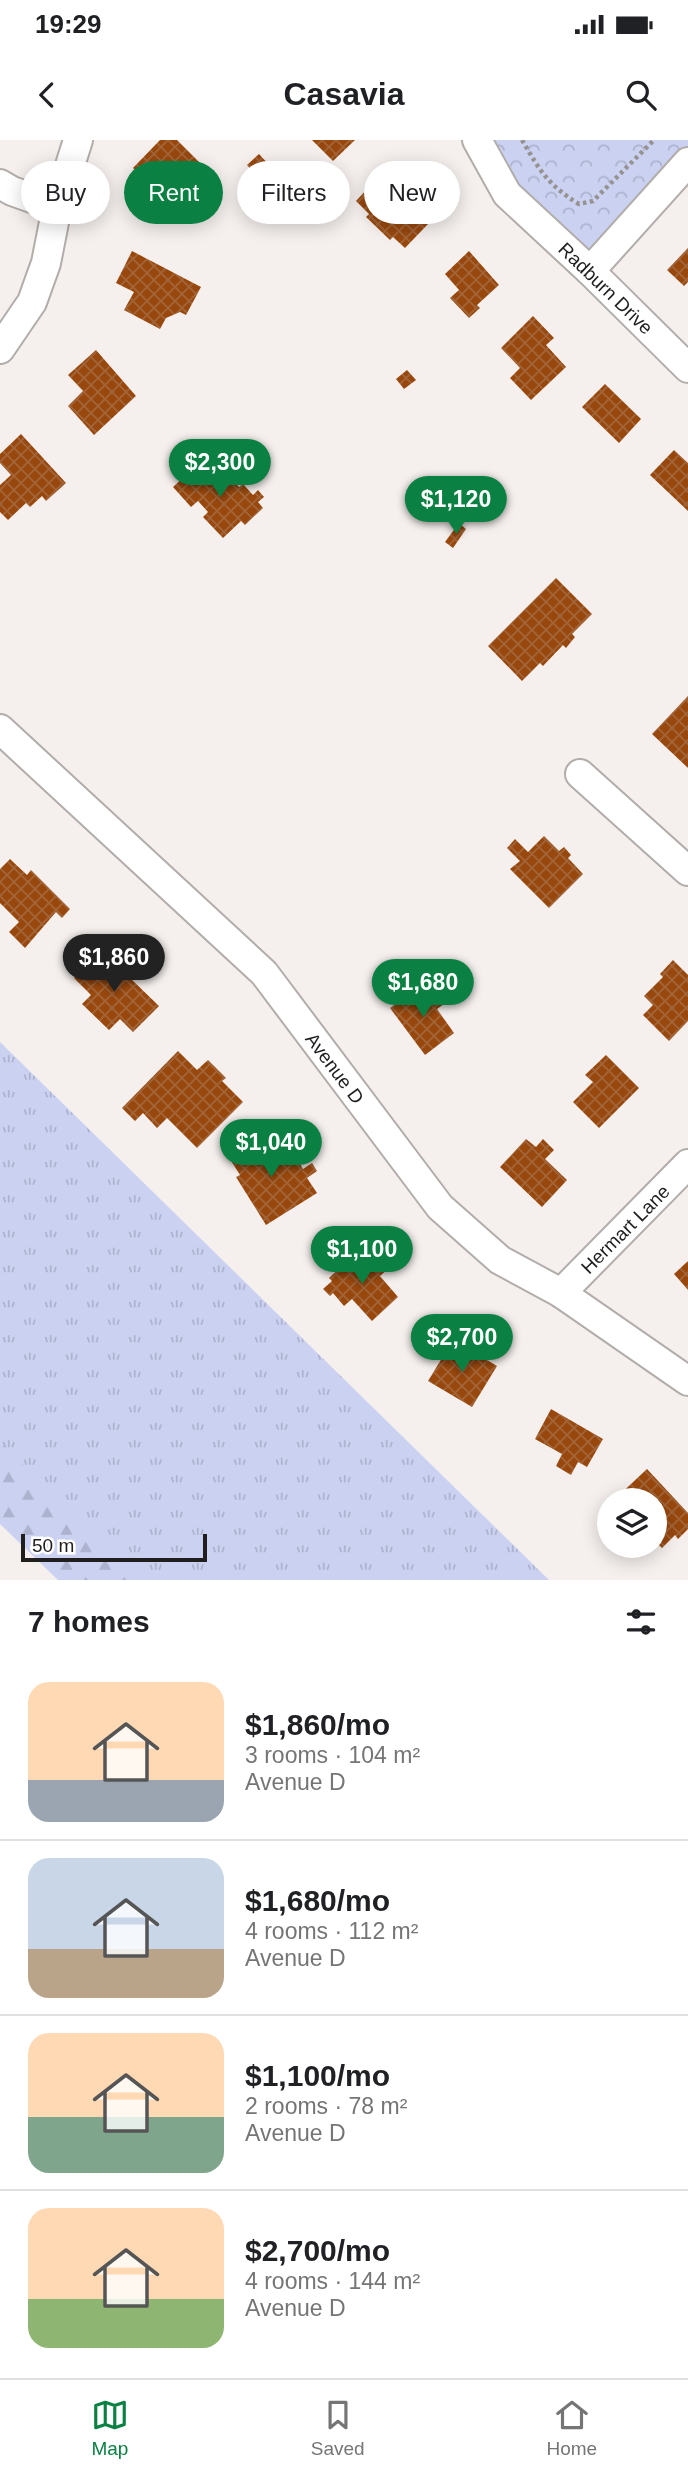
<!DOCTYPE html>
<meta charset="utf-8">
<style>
:root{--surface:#fff;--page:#f2f2f2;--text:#202124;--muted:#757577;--line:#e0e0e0;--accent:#0b8043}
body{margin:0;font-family:Arial,sans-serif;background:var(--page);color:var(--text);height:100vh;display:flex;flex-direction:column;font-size:26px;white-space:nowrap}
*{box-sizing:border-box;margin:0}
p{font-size:23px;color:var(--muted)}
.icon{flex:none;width:38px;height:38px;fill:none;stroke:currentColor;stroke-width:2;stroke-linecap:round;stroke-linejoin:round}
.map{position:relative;height:1440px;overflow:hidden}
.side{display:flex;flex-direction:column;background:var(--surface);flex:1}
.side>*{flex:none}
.banner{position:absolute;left:21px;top:21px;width:648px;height:63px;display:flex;gap:14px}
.tools{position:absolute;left:597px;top:1348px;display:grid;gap:14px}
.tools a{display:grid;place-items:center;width:70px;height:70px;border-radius:50%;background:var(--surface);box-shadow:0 4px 18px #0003;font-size:35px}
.scale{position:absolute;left:21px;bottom:18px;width:186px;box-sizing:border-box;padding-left:7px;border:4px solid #211f1e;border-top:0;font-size:19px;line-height:24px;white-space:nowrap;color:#211f1e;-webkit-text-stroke:5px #fff;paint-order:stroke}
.price{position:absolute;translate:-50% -60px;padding:0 16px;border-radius:24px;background:var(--accent);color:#fff;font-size:23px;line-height:46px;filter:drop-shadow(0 2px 4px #0008)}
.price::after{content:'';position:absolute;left:50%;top:42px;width:21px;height:16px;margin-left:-10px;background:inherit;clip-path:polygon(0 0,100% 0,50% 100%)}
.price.active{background:#222;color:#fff}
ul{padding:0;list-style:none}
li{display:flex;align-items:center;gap:21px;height:175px;padding:0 28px}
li+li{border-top:2px solid var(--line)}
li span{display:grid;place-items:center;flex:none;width:196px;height:140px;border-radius:21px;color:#555}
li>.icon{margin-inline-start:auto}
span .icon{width:84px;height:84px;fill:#fffc;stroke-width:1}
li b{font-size:30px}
h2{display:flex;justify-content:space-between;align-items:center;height:84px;padding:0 28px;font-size:30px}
.chip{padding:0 24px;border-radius:32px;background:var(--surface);box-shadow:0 4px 18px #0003;font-size:24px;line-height:63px}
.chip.active{background:var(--accent);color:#fff}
.status{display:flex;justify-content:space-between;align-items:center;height:49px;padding:0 35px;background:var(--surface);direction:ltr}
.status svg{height:19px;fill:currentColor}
header{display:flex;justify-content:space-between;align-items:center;height:91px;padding:0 28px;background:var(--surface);font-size:32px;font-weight:800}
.tab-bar{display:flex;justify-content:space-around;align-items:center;height:98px;border-top:2px solid var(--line);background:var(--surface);font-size:19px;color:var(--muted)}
.tab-bar a{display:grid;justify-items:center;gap:4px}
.tab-bar .active{color:var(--accent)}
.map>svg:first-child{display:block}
</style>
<div class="status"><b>19:29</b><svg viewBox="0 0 49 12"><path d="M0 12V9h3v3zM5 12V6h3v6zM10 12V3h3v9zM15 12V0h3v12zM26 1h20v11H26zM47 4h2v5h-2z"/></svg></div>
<header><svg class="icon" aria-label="back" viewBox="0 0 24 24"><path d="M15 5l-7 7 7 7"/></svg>Casavia<svg class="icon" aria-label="search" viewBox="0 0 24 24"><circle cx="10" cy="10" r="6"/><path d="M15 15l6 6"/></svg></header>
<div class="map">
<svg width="688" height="1440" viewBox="0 0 688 1440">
<defs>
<pattern id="grass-tufts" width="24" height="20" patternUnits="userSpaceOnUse" patternTransform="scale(1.75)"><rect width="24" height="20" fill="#cad1f1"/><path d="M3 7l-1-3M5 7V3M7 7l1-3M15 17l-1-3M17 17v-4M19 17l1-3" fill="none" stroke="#adb3ce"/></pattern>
<pattern id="forest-firs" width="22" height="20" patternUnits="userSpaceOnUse" patternTransform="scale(1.75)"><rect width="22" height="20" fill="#cad1f1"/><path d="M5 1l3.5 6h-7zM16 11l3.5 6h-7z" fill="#adb3ce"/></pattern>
<pattern id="park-crowns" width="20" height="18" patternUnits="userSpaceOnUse" patternTransform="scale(1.75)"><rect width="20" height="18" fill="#cad1f1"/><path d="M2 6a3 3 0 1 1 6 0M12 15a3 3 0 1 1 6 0" fill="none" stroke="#adb3ce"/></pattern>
<pattern id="building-cross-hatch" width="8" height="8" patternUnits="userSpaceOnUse" patternTransform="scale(1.75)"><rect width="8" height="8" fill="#99480d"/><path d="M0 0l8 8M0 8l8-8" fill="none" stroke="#a26539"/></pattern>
</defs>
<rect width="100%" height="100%" fill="#f5f0ed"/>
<path fill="url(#grass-tufts)" d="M0,902L549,1440H121L0,1322Z"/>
<path fill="url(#forest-firs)" d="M0,1302L141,1440H58L0,1384Z"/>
<path fill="url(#park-crowns)" d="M478,0H688V7L589,118L507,54Z"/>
<g fill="url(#building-cross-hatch)">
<path d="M160,0H177L203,26L187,43L178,35L160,53L133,28Z"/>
<path d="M312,0H355L333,21Z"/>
<path d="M259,14L271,27L259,38L247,25Z"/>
<path d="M378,37L428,84L405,108L393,97L390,100L366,77L369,74L356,61Z"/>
<path d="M688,108V142L684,146L667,130Z"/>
<path d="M132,111L201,147L186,175L180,172L166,178L160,189L124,170L134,152L116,143Z"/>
<path d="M469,111L499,145L477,165L480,168L469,178L450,158L459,150L445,134Z"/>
<path d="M533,176L554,198L546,205L566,227L531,260L510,238L520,228L501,208Z"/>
<path d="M96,210L136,256L94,295L68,266L83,251L68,235Z"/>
<path d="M407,230L416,240L404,249L396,239Z"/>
<path d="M605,244L641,279L619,303L582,267Z"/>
<path d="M21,294L66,343L46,361L42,356L30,367L26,363L8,380L0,372V345L11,335L0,323V314Z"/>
<path d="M674,310L688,323V371L650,335Z"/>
<path d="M199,323L216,342L226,333L239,347L243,344L253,355L258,350L264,357L258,362L263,368L245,385L241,381L223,398L203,377L208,372L198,361L191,367L173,347Z"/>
<path d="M459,383L466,389L453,408L445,402Z"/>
<path d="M556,438L592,474L572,494L575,497L566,508L563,505L543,526L540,523L522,541L488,506Z"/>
<path d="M688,556V628L652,594Z"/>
<path d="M544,696L559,711L564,707L571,715L568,718L583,734L549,768L510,729L520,721L507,708L515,699L528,712Z"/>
<path d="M10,719L27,735L31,730L70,769L62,778L56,772L25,808L9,792L19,782L0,763V729Z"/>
<path d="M101,810L159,866L133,892L120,879L109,890L82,864L91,855L74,838Z"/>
<path d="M673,820L688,835V881L669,901L643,875L653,865L644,856L663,837L660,834Z"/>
<path d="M420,846L428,857L435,851L444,864L437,869L454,893L425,915L390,868Z"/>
<path d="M178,911L197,930L208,920L226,938L222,941L243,962L197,1008L167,978L157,988L143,973L135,981L122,968Z"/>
<path d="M606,915L639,948L599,988L573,962L593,942L585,935Z"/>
<path d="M244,993L259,996L275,1021L292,1010L303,1029L312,1023L317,1031L307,1038L317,1053L266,1085L236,1037L240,1035L228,1016L241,1007Z"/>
<path d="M526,999L536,1007L543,999L554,1010L545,1019L567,1040L542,1067L500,1027Z"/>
<path d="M357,1112L369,1125L377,1117L388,1129L380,1136L398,1157L372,1181L352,1159L344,1166L333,1153L330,1156L323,1149L332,1141L329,1138Z"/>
<path d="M688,1121V1150L674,1134Z"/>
<path d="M453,1200L497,1226L472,1267L428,1241Z"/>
<path d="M551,1269L603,1299L587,1327L578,1322L571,1335L556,1326L562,1314L535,1299Z"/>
<path d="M647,1329L688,1373V1389L678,1399L675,1395L662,1408L654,1400V1360L616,1358Z"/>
</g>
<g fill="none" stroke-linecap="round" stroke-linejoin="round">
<g stroke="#b2adaa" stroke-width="32">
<g id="street">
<path d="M477,0L507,54L590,131L688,228"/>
<path d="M0,44L12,51L57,67"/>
<path d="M590,131L688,22"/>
<path d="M0,209L32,162L46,123L57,67L78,0"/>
<path d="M0,589L264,833L440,1067L500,1120L561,1153L688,1241"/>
<path d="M580,634L688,731"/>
<path d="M561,1153L688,1024"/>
</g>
</g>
<path stroke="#969290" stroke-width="4.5" stroke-dasharray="3.5 3.5" stroke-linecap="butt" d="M522,0C540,31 548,45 579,64L593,61L654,0"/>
<use href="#street" stroke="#fff" stroke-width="28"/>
</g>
<g text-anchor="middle" stroke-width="7" stroke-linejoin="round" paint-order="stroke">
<g font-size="19" fill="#211f1e" stroke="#fff">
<text transform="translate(606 148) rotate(44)" y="7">Radburn Drive</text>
<text transform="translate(335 928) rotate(53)" y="7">Avenue D</text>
<text transform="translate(625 1089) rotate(-45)" y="7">Hermart Lane</text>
</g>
</g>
</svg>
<div class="tools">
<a><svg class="icon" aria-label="layers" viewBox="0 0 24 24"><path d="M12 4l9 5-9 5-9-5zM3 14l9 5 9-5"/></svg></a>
</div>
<div class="scale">50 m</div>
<b class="price" style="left:220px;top:359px">$2,300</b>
<b class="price" style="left:456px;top:396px">$1,120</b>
<b class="price active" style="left:114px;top:854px">$1,860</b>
<b class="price" style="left:423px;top:879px">$1,680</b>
<b class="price" style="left:271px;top:1039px">$1,040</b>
<b class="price" style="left:362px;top:1146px">$1,100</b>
<b class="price" style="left:462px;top:1234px">$2,700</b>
<div class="banner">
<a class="chip">Buy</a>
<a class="chip active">Rent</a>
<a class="chip">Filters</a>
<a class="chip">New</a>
</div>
</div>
<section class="side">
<h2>7 homes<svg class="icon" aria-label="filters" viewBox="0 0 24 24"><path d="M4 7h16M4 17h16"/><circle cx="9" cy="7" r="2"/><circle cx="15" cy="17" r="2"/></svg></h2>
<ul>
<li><span style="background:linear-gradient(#ffd9b3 70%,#9aa5b1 0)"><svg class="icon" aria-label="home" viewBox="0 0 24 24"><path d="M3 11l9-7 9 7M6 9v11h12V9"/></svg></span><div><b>$1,860/mo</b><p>3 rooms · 104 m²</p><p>Avenue D</p></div></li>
<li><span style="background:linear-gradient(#c9d6e8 65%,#b9a48a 0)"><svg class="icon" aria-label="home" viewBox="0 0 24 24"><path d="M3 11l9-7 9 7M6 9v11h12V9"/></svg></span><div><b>$1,680/mo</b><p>4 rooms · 112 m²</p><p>Avenue D</p></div></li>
<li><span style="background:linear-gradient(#ffd9b3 60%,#7fa58c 0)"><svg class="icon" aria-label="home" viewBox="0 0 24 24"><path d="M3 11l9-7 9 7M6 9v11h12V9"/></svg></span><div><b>$1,100/mo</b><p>2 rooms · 78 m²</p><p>Avenue D</p></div></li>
<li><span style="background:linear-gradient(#ffd9b3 65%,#8fb573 0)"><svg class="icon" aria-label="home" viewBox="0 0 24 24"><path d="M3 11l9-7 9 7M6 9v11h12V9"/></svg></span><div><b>$2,700/mo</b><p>4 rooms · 144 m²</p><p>Avenue D</p></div></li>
</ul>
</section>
<nav class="tab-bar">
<a class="active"><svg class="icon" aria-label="map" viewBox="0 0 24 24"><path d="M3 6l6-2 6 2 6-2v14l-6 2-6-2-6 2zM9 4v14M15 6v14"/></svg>Map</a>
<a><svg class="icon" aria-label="saved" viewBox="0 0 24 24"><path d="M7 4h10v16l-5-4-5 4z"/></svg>Saved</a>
<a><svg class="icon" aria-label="home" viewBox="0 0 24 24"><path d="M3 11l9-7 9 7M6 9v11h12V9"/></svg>Home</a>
</nav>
